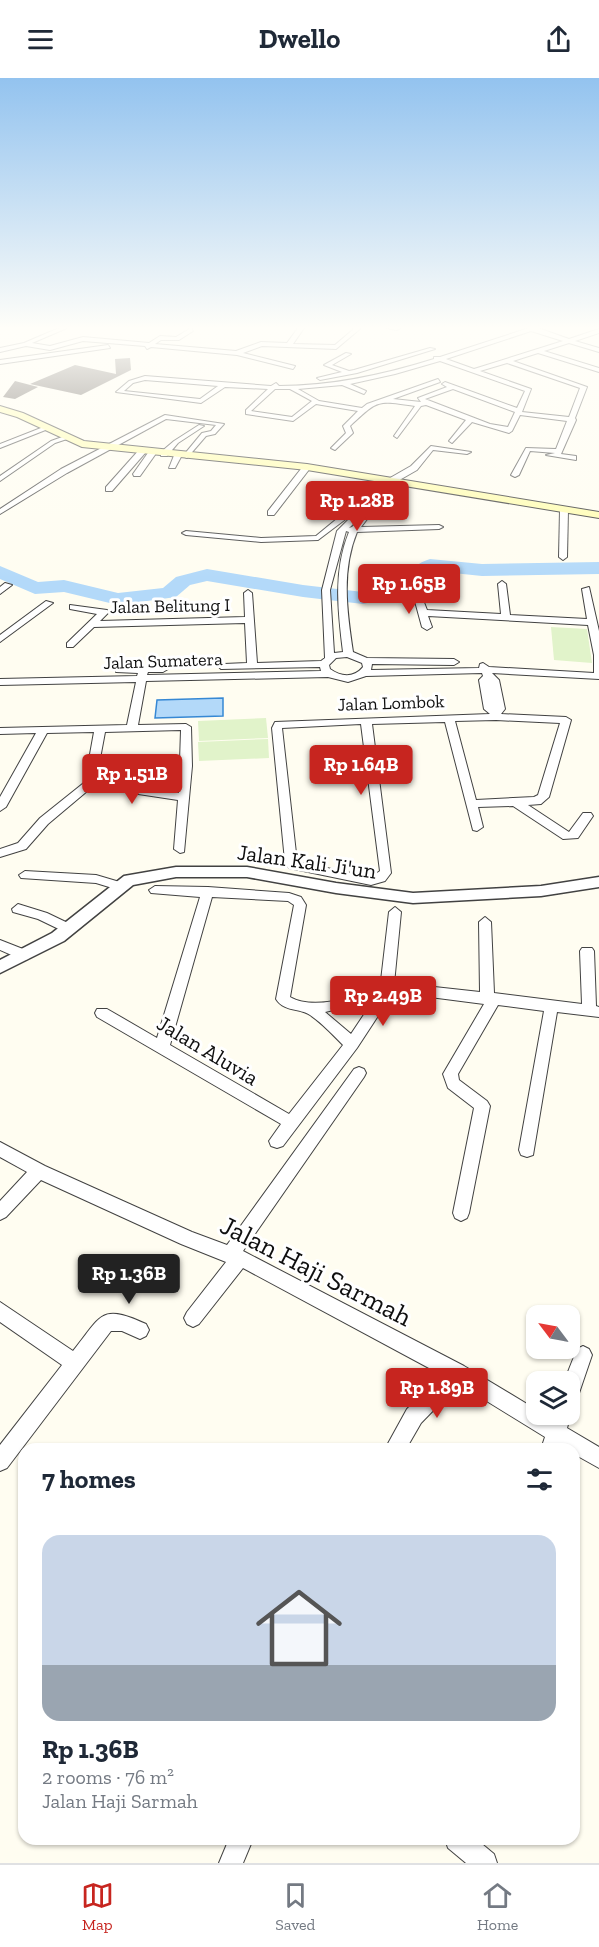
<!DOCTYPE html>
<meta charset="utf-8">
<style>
:root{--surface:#fff;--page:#f2f2f3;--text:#1f2937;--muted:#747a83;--line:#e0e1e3;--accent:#c7251f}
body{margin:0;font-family:"Zilla Slab",serif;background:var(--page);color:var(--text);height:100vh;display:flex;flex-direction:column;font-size:22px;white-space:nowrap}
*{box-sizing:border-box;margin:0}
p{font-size:20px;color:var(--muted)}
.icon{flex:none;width:33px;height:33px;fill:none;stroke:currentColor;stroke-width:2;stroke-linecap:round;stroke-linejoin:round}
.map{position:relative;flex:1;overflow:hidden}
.side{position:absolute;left:18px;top:1365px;width:562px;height:402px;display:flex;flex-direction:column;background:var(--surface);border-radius:18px;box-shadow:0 2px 4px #0004}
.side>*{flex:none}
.needle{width:39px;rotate:302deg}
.fabs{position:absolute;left:526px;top:1227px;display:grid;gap:12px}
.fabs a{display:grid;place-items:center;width:54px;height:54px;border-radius:12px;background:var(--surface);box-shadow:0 2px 4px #0004;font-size:30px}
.price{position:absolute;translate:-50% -51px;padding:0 14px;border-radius:6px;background:var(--accent);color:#fff;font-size:20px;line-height:39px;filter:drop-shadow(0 2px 3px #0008)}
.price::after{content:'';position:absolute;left:50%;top:36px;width:18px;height:14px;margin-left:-9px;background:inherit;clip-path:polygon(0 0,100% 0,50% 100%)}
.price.active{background:#222;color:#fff}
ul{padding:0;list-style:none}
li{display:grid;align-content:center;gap:12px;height:318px;padding:0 24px}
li+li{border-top:2px solid var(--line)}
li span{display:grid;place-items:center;height:186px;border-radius:18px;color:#555}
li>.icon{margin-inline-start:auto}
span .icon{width:108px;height:108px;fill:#fffc;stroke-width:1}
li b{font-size:26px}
h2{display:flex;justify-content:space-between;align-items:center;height:72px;padding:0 24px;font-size:26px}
header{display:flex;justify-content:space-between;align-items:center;height:78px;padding:0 24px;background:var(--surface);font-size:27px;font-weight:700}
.tab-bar{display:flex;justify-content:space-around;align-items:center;height:84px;border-top:2px solid var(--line);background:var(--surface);font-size:16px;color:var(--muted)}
.tab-bar a{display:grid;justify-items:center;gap:3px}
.tab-bar .active{color:var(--accent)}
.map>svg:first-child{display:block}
</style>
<header><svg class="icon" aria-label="menu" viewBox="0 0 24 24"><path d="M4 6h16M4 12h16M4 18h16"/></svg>Dwello<svg class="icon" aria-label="share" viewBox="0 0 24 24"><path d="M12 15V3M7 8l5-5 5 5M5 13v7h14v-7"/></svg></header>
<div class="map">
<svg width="599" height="1785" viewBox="0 0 599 1785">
<rect width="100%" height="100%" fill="#fffdf1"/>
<g fill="#e1f3ca">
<path d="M551,549L587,551L592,585L554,582Z"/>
<path d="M266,640L268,660L199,663L198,643Z"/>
<path d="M268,661L269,680L199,683L198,664Z"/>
</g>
<path fill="#b3d9f9" stroke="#3688d4" stroke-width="1.5" d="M223,620V638L155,640L157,622Z"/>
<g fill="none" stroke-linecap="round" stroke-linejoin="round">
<path fill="#b3d9f9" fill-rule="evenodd" d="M430,481L482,486L599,484V496L482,498L434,493L424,501L420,513L363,526L303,519L207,503L190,507L176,519L118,527L64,514L35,516L0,501V488L38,504L64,502L118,515L163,510L176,499L207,491L303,507L363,514L404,505C407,493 419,484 430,481Z"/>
</g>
<g fill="#58514b">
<path d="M130,280L131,292L81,317L30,306L75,287L116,296L115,281Z"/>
<path d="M15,303L38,309L15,321L3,319Z"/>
</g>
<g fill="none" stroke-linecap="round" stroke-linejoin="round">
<g stroke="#424242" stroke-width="2">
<g id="minor">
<path d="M59,250H67L32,265L50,268L83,259L149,265L160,258L176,259L191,250L193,253L179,262H161L155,266L236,273L261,264L287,265L298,250H304L293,266L335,267L355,250H361L336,271L262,268L243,275L295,288L293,291L237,277L151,269L147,271L145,268L83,263L50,272L26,268L0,274V270L24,265Z"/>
<path d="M387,250H400L397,252Z"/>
<path d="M529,250H538L569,261L599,251V255L575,263L599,270V274L569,265L544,273L599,290V294L538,275L513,283L587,309L575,340L576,342L561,376L576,378V382L546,377L555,375L530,373L519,397L515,399L511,397L526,370L556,371L567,343L520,337L512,353L509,355L472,344L452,365L449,363L466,342L426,327L421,328L397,360L394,358L415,328C376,322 378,322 350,348L353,355L335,372L331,370L346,355L343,348L358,333L316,326L293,343L246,336V332L268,311L225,309L201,325L116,314L129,303L145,298L271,308L276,305L279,308C332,308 383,297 434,281V279H440ZM531,253L563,263L474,291L446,281ZM440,283L525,313L517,330L445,304L442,306L447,309L418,320L421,324L393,321L440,304L438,301L367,326L362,330L319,323L298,311L342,307L364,316L366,313L350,306L395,296ZM507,285L580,310L569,339L522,334L531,311L480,293ZM145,302L218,308L200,321L124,313L133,305ZM275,311H290L312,323L292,339L251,333ZM453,311L515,334L508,349L490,346L425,321Z"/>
<path d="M108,267L110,270L0,286V282Z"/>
<path d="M430,270L435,271L357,295L320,302L317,300L342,294L324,287L346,275L351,276L332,287L349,293L354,292Z"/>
<path d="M165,337L224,346L215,356L206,358L187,380L183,378L202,355L211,353L216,347L166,341L67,395L0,436V431L61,391Z"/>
<path d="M199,347L204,348L178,365L167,378H161V374L174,363Z"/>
<path d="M46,348L48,351L0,370V366Z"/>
<path d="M65,358L67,361L55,365L0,403V398L51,363Z"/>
<path d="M431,368L471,374L467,376L433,372L417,392L396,404L349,450L352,449L364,438L368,440L361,449L439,447L443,449L439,451L357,454C341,493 347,534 353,574L367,580L454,581L459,584L454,587L372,586L371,592L479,590L480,586L483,585L489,589L594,595V577L588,547L428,538L432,549L427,552L422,549L413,516L420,514L427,532L501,536L498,506L502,503L506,506L510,537L587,541L582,511L589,509L599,553V601L492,595L499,602L505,631L501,636L566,639L571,642L549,719L541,726L528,727L569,754L583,735H591L593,738L578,760L563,761L513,728L478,729L483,749L477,753L473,752L445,644L372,646L391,795L385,803L371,807L289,790L285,783L272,650L275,644L490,636L484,631L479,602L483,598L482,595L366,598L348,604L328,599L146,603L138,647L186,646L191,649L192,688L184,774L180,775L174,771L178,722L92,709L48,746L26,771L0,779V771L18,765L40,740L85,704L94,654L47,655L6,729L0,733V719L36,655L0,656V650L127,647L136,604L0,607V601L137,598L138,595L116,594V590L119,589L163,588L168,591L163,594H148L147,597L321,593L320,589L221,591L219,589L224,586L247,585L245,545L94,549L73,569H67V565L97,536L70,531V527L107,532L109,534L100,543L245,539L244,515L248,512L252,515L257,585L321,583L325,580L322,512L337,453L390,400L411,388ZM346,453L349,454C333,493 338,534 343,574L334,575L330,512ZM347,579L362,585L363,589C354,600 341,599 330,591L329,587L336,580ZM496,642L560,645L538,717L534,719L476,722L455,643ZM361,646L380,793L371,799L297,784L282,650ZM181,652L179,715L96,702L105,654Z"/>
<path d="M139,372L146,374L112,413H106V409Z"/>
<path d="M150,372L157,374L140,398H134L133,396Z"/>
<path d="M175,375L182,377L175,390H169Z"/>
<path d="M304,387L311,389L274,437H268V433Z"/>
<path d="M564,430L568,432L567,479L563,482L559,479L560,432Z"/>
<path d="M344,435L351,437L318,462L261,464L186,457L182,455L186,453L261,460L316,458Z"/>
<path d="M5,505L12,507L0,516V509Z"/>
<path d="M46,523L53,525L0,564V557Z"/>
<path d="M25,793L96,797L123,805L125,808L119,812L96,805L21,800L19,797Z"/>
<path d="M155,808L208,809L289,815L301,819L306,827L290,919C315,933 354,918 380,911L389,834L395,829L401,834L394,906L398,905L480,914L479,844L485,839L491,844L494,915L582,926L580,873L582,870H592L594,873L596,928L599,929V939L557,934L533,1077L527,1079L521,1077L519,1072L544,933L498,927L458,996L459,1002L487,1023L490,1028L469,1135L467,1140L461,1143L455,1140L453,1135L474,1030L448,1010L443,996L484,926L399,915L391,918L357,970L283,1068L277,1070L271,1068L269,1063L281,1046L97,939L95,935L97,931H107L157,960L200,819L151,815L149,812ZM212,819L288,823L294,827L276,921C284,934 300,930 310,937C322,945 333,957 343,967L289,1036L170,967ZM373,923L351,956L325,934Z"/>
<path d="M18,826L47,835L72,847L73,850L67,855L38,841L13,834L12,831Z"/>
<path d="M0,862L28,873L30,877L28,881L23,882L0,872Z"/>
<path d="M359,989L364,991L366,995L364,999L243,1173L464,1288L537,1332V1336H544L551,1341L552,1336H570V1332L571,1336L567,1350L599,1369V1390L574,1376V1371L561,1368V1371H541L545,1359L459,1306L421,1345L406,1371H385L407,1331L442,1297L243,1190L199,1246L193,1249L187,1246L184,1240L187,1234L226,1184L181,1166L41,1102L6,1139L0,1142V1123L27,1094L0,1079V1064L45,1088L192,1154L227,1167L354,991Z"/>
<path d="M0,1224L73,1273C102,1237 100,1225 146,1246L149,1252L146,1258L140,1261L122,1253H111L7,1390L0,1393V1367L62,1287L0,1244Z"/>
<path d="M583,1268L589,1271L592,1277L577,1321L570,1323V1304H564L577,1271Z"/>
<path d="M229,1761H253L243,1785H219Z"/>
<path d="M445,1761H476L494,1776L497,1785H466L448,1770Z"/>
</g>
</g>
<g stroke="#424242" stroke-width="3">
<path id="tertiary" d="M176,789H247L336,805L413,815L541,808L599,799V809L541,818L413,825L336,815L247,799H176L133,807L64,863L0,895V882L52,855L124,798Z"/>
</g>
<g stroke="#313131" stroke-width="2">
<path id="secondary" d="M0,328L23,335L84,363L307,386L599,434V440L307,392L82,369L17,339L0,334Z"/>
</g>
<use href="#minor" fill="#fff" fill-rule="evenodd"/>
<use href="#tertiary" fill="#fff" fill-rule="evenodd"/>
<use href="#secondary" fill="#fffdac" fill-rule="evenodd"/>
</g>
<linearGradient id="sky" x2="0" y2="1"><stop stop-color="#93c3ef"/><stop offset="0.5" stop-color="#fffef9"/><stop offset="1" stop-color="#fffef9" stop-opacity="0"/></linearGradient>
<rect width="599" height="500" fill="url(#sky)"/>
<g text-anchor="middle" stroke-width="6" stroke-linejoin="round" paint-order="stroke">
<g font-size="18" fill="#0f0f0f" stroke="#fff">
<text transform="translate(170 528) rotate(-1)" y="6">Jalan Belitung I</text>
<text transform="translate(163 583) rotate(-2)" y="6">Jalan Sumatera</text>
<text transform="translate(391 625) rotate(-2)" y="6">Jalan Lombok</text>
</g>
<g font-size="22" fill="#0f0f0f" stroke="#fff">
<text transform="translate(307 783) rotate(8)" y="8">Jalan Kali Ji'un</text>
<text transform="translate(208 972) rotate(31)" y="8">Jalan Aluvia</text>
</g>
<g font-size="27" fill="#0f0f0f" stroke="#fff">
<text transform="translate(316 1193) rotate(27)" y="9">Jalan Haji Sarmah</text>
</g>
</g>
</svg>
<div class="fabs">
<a><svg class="needle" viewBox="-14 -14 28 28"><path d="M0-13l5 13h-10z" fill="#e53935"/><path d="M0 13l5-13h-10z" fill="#747a83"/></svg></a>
<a><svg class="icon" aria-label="layers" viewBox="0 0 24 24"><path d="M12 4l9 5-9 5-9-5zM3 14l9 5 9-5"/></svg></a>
</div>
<b class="price" style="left:357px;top:454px">Rp 1.28B</b>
<b class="price" style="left:409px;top:537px">Rp 1.65B</b>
<b class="price" style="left:361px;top:718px">Rp 1.64B</b>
<b class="price" style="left:132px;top:727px">Rp 1.51B</b>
<b class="price" style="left:383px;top:949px">Rp 2.49B</b>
<b class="price active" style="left:129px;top:1227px">Rp 1.36B</b>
<b class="price" style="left:437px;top:1341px">Rp 1.89B</b>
<section class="side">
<h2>7 homes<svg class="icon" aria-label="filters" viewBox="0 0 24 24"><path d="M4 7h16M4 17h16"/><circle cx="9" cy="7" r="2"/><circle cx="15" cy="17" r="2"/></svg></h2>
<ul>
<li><span style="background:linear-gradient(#c9d6e8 70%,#9aa5b1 0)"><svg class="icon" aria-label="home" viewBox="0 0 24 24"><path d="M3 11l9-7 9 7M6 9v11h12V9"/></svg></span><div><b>Rp 1.36B</b><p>2 rooms · 76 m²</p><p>Jalan Haji Sarmah</p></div></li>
</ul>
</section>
</div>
<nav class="tab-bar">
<a class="active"><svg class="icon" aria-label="map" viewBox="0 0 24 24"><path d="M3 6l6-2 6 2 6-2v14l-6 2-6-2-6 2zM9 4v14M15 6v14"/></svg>Map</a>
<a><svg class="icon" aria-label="saved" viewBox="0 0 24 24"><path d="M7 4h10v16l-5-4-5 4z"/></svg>Saved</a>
<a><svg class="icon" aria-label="home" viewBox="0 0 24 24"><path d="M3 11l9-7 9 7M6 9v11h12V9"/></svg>Home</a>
</nav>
